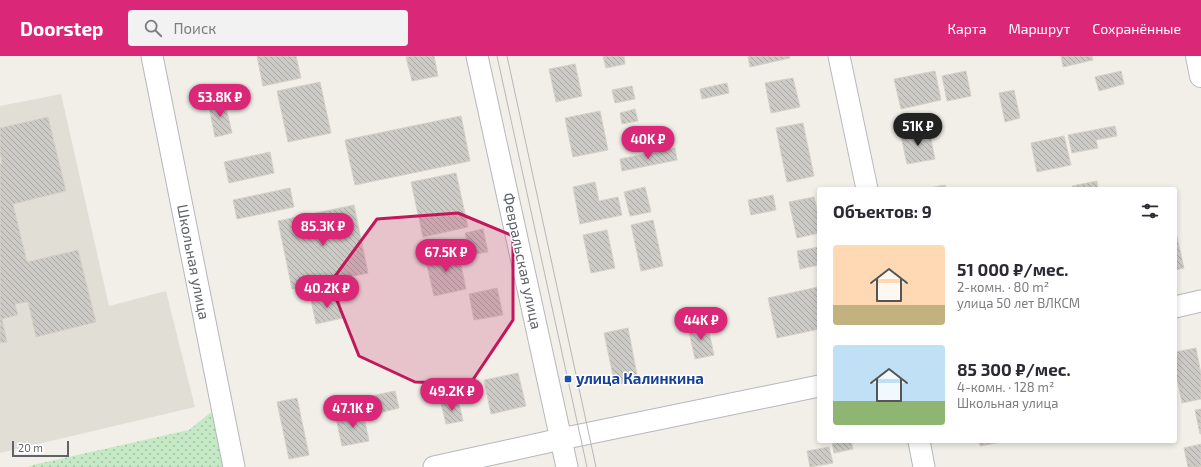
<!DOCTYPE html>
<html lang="ru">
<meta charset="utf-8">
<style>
:root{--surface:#fff;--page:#f2f2f3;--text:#2b2b33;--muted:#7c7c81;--accent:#db2777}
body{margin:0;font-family:"Exo 2",sans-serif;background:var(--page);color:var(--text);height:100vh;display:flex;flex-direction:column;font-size:15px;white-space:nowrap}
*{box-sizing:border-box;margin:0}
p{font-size:13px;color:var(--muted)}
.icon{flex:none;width:22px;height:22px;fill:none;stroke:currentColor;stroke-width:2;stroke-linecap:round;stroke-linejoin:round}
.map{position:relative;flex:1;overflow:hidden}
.panel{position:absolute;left:817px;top:131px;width:360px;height:256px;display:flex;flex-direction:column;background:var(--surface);border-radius:4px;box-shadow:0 2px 6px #0003}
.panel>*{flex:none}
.scale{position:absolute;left:12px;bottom:10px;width:57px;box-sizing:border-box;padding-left:4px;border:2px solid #5f6368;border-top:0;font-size:11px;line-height:14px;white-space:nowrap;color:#5f6368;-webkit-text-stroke:3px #fff;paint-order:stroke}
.price{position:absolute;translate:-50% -34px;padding:0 9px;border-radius:14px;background:var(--accent);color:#fff;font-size:13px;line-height:26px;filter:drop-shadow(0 1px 2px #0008)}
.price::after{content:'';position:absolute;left:50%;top:24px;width:12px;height:9px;margin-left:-6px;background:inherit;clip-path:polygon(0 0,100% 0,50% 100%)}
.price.active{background:#222;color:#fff}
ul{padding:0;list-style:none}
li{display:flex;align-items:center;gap:12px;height:100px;padding:0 16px}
li span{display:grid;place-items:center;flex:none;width:112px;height:80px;border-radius:4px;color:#555}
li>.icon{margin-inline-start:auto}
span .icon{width:48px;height:48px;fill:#fffc;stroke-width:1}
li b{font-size:17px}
h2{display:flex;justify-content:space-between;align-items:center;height:48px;padding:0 16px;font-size:17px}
header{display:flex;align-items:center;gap:24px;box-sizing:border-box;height:56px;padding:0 20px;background:var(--accent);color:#fff}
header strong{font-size:19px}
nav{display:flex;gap:22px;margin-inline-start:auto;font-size:14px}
.search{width:280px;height:36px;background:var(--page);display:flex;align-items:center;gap:10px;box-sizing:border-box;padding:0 14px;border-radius:4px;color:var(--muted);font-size:15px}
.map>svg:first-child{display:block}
</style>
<header>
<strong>Doorstep</strong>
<div class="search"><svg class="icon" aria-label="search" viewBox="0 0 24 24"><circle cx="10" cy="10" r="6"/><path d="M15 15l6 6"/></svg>Поиск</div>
<nav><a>Карта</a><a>Маршрут</a><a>Сохранённые</a></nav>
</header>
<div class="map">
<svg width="1201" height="411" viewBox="0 0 1201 411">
<defs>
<pattern id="grass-dots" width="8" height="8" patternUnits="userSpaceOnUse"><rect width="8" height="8" fill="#c5e8c5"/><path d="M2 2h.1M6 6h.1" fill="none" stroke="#a3c0a4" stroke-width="1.8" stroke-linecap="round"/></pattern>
<pattern id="building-back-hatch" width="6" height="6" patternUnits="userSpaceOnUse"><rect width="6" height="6" fill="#cccac5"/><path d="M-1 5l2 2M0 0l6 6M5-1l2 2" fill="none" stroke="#a9a8a4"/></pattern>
</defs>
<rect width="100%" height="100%" fill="#f1efe8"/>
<path fill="#e1ded6" d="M61,38L109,250L166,235L195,351L0,397V50Z"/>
<path fill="url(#grass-dots)" d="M210,357L218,359L226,411H28L33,409L189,374Z"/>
<g fill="url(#building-back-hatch)" stroke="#d6d1c6">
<path d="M257,0H296L301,22L263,30Z"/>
<path d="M412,0H434L438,20L412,25L406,1Z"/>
<path d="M603,0H624L625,8L606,12Z"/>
<path d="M748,0H790V2L750,11Z"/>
<path d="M1061,0H1092L1093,4L1063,11Z"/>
<path d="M575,8L582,40L556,46L549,13Z"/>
<path d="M935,15L941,44L901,53L894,23Z"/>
<path d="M966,15L971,40L947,45L942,20Z"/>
<path d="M1121,15L1124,28L1099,35L1095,21Z"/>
<path d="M793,22L800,51L771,57L765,27Z"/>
<path d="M320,26L331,77L288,86L277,35Z"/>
<path d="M727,27L729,37L702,43L700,33Z"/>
<path d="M632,30L635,43L615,47L612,34Z"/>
<path d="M1014,34L1020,62L1005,66L999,37Z"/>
<path d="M224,43L232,77L215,81L208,46Z"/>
<path d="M635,53L638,65L622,68L620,57Z"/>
<path d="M600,55L608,94L573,101L565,62Z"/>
<path d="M461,60L470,105L355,129L345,84Z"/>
<path d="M48,61L66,135L13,148L27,206L78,194L96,266L36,281L28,246L15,248L18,259L2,263L7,286L0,287V108L2,107L0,97V72Z"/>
<path d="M803,67L814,120L787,126L776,72Z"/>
<path d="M1115,70L1117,80L1096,84L1098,92L1072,97L1068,79Z"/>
<path d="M929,74L935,103L907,108L901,80Z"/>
<path d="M1064,80L1071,109L1037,116L1031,87Z"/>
<path d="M675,92L677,104L622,115L620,103Z"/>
<path d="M270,96L274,117L229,127L224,106Z"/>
<path d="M456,117L468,171L423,181L411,126Z"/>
<path d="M1097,125L1098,133H1073L1072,130Z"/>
<path d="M595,126L599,145L618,141L622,159L580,168L573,131Z"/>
<path d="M945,129L946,133H924Z"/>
<path d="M645,131L651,156L630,160L624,136Z"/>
<path d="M290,132L294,151L237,163L233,144Z"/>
<path d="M773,139L776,154L751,159L748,144Z"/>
<path d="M814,141L819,162V177L797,182L789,146Z"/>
<path d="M354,149L368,217L292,233L278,165Z"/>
<path d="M653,164L663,210L641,215L631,169Z"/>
<path d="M1175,172L1184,212L1175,214Z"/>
<path d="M483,173L488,196L470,199L465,177Z"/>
<path d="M607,174L615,212L591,217L583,179Z"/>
<path d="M819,191V209L800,213L797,195Z"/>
<path d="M458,194L466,233L434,240L425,201Z"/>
<path d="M818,231L819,273L777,282L768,242Z"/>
<path d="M497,232L503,259L474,264L469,238Z"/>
<path d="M338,238L343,262L316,268L311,244Z"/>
<path d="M707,267L714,299L695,303L688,271Z"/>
<path d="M628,272L638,324L615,329L604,277Z"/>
<path d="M1196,292L1201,318V343L1182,347L1175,312V296Z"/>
<path d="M518,317L526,350L491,358L484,324Z"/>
<path d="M395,335L399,352L375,358L371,340Z"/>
<path d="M297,342L309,399L289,403L277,346Z"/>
<path d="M458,343L463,365L446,368L441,347Z"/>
<path d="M1201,353V378H1200L1195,354Z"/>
<path d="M363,356L369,385L342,390L336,362Z"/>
<path d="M832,385H851L853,393L834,397Z"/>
<path d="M979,385H1006L980,390Z"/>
<path d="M1201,388V411H1188L1184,392Z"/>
<path d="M829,391L833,407L810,411L807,395Z"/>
</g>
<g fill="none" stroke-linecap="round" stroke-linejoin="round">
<g stroke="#b5b8bc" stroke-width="23">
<g id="street">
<path d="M152,0L234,411"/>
<path d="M477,0L567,411"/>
<path d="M839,0L867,133"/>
<path d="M1175,251L1201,245"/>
<path d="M919,385L924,411"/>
<path d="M434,411L561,383L819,330"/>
</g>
</g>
<g stroke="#b6babf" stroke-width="24">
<path id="secondary" d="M1197,0L1201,20"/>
</g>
<use href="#street" stroke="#fff" stroke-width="21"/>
<use href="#secondary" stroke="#fff" stroke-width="22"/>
<g stroke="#b6b7b8" stroke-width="1">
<path d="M497,0L587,411"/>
<path d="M507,0L596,411"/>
</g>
</g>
<path fill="#c2185b" fill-opacity="0.2" stroke="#c2185b" stroke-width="3" stroke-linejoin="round" d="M458,157L513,180V264L470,328L415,326L359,300L330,227L377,163Z"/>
<rect fill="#1a4fb4" stroke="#fff" stroke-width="1.5" x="564" y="319" width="8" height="8" rx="2"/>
<g text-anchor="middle" stroke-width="3" stroke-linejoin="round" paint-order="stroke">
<g font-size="15" fill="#5f6368" stroke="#fff">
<text transform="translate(522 205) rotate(78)" y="5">Февральская улица</text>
<text transform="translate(193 206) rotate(79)" y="5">Школьная улица</text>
</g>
<g font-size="15" font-weight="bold" fill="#164399" stroke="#fff" text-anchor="start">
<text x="576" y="328">улица Калинкина</text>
</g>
</g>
</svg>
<div class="scale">20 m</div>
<b class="price" style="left:220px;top:62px">53.8K ₽</b>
<b class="price active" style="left:918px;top:91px">51K ₽</b>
<b class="price" style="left:648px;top:104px">40K ₽</b>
<b class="price" style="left:323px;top:191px">85.3K ₽</b>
<b class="price" style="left:446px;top:217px">67.5K ₽</b>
<b class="price" style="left:327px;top:253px">40.2K ₽</b>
<b class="price" style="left:701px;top:285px">44K ₽</b>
<b class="price" style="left:452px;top:356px">49.2K ₽</b>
<b class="price" style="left:353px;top:373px">47.1K ₽</b>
<section class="panel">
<h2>Объектов: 9<svg class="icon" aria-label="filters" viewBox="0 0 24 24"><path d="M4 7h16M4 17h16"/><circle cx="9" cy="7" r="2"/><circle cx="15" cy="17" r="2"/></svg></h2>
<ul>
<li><span style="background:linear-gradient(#ffd9b3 75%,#c2b280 0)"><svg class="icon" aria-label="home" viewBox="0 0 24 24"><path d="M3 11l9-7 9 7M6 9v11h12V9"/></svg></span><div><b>51 000 ₽/мес.</b><p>2-комн. · 80 m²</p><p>улица 50 лет ВЛКСМ</p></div></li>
<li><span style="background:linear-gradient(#bfe0f5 70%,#8fb573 0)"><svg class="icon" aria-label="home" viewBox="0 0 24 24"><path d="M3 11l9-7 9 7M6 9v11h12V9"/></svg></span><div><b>85 300 ₽/мес.</b><p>4-комн. · 128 m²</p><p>Школьная улица</p></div></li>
</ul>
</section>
</div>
